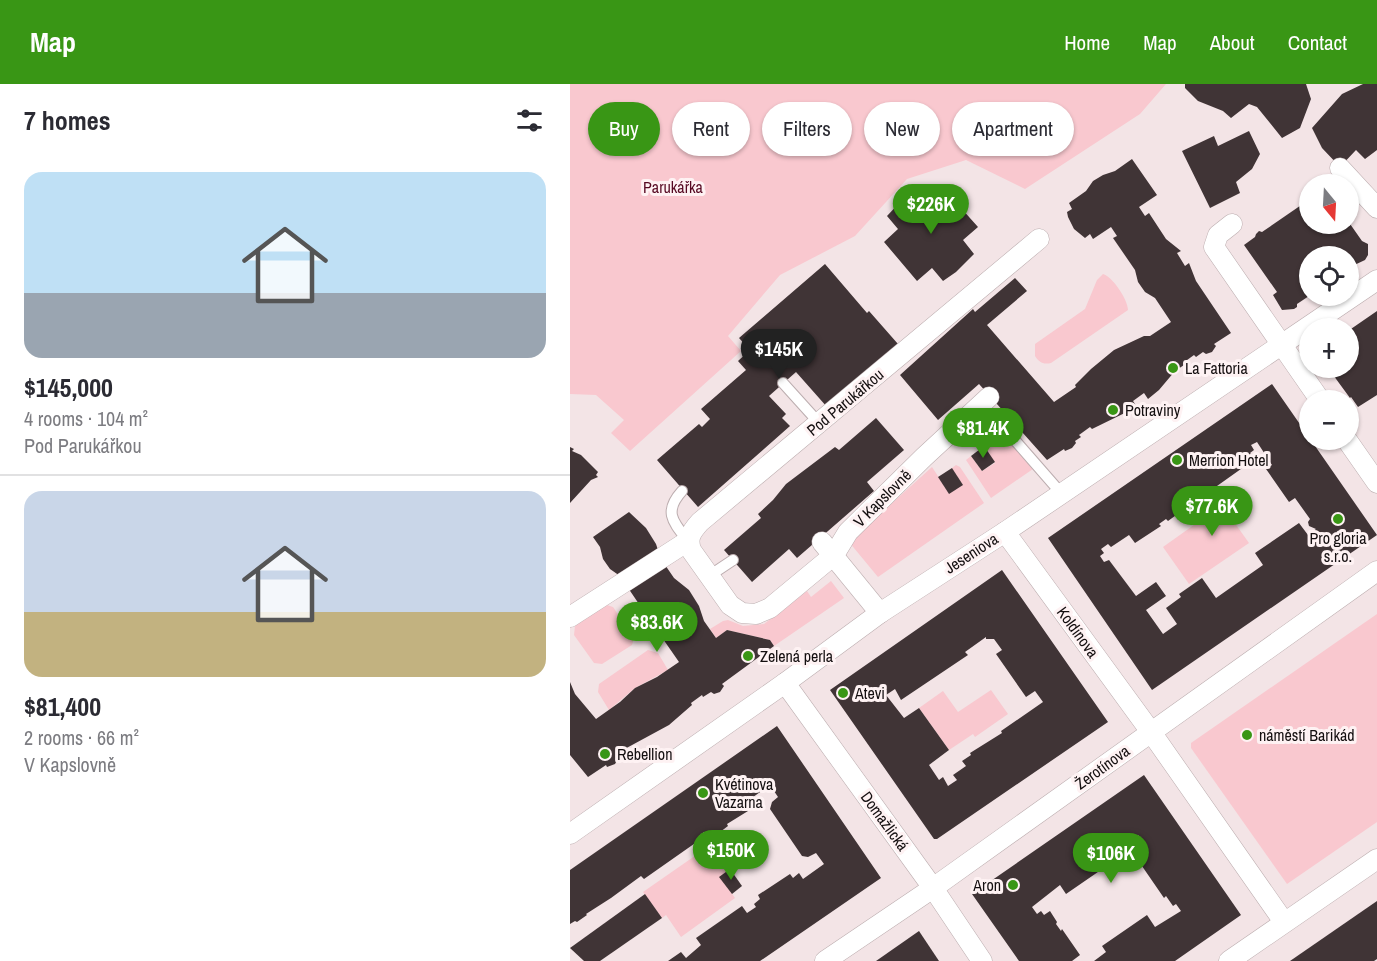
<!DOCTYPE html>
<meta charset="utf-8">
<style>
:root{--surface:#fff;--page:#f7f7f7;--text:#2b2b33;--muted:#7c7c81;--line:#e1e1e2;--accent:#399615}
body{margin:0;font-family:"Archivo Narrow",sans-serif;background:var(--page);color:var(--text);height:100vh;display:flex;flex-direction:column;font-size:22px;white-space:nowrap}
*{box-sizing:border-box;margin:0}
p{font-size:20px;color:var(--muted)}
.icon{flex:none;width:33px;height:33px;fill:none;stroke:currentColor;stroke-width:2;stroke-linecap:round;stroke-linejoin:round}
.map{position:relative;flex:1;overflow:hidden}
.drawer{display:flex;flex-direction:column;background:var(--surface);width:570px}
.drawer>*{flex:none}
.hud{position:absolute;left:18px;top:18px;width:570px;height:54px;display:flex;gap:12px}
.needle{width:39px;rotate:162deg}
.tools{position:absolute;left:729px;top:90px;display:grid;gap:12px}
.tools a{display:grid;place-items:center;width:60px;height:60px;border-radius:50%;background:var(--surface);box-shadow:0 2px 4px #0004;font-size:30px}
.price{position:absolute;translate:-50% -51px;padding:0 14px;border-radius:21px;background:var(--accent);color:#fff;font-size:20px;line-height:39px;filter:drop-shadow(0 2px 3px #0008)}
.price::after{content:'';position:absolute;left:50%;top:36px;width:18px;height:14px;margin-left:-9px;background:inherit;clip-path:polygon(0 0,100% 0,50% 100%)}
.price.current{background:#222;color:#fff}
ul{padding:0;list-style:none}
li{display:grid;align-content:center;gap:12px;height:318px;padding:0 24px}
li+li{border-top:2px solid var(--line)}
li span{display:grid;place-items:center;height:186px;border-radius:18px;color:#555}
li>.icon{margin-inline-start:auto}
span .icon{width:108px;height:108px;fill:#fffc;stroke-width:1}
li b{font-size:26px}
h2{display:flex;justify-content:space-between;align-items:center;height:72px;padding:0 24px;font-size:26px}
.pill{padding:0 21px;border-radius:27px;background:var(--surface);box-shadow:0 2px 4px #0004;font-size:21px;line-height:54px}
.pill.current{background:var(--accent);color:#fff}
header{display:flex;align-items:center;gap:36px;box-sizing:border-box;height:84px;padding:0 30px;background:var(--accent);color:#fff}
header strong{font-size:28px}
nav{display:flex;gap:33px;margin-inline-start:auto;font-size:21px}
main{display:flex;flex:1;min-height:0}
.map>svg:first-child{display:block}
</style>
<header>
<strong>Map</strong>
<nav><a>Home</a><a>Map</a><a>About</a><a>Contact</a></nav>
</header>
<main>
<section class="drawer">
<h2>7 homes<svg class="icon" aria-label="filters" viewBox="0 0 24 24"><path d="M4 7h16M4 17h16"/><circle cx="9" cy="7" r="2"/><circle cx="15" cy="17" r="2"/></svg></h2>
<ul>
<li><span style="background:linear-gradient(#bfe0f5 65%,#9aa5b1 0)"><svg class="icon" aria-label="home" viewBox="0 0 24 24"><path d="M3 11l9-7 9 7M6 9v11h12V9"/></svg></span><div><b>$145,000</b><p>4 rooms · 104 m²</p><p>Pod Parukářkou</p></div></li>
<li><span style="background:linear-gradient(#c9d6e8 65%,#c2b280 0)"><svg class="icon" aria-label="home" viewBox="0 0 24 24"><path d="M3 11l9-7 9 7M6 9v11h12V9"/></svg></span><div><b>$81,400</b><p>2 rooms · 66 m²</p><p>V Kapslovně</p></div></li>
</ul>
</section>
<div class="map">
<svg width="807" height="877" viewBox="0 0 807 877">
<rect width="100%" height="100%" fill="#f3e4e6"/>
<g fill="#f9c8cf">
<path d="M0,0H596L570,30L455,105L396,76L337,95L285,152L210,191L158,252L171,267L60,367L41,349L54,336L26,311L0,310Z"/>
<path d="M533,190C543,193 558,216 558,226L481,279C473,281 469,278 465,272V260L515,225L527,196Z"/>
<path d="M418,332L463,385L421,414L396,376L401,372L412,387L425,379L403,346Z"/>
<path d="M386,381L390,383L414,419L308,493L279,458L362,383L379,409L382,384Z"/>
<path d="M652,421L679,459L619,500L593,463Z"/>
<path d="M261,497L274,514L204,562L200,556L157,546L146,554L140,545L153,537L158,536L173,542L194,540L237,507L241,513Z"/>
<path d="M34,520L43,523L64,554L62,561L32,580L24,579L4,551L5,542Z"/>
<path d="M807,530V738L717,800L621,664V659Z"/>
<path d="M78,566L88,569L98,586L65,604L39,626L28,608L29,600Z"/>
<path d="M421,606L438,630L405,653L403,650L379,666L349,624L373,607L388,628Z"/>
<path d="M142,760L160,785L150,793L165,814L111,853L96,831L92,834L73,808Z"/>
</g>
<g fill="#403436" fill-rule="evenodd">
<path d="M615,0H736L741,15L730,44L712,54L687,23L679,20L661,34L653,27L628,17L615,4Z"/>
<path d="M793,0H807V66L795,75L786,66L770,83L752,64L742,44L772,10Z"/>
<path d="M679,47L690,70L682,85L666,98L670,109L640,124L612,67L644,52L648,62Z"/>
<path d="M562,75L587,111L569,123L575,132L579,129L596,155L611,167L607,169L615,182L619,179L626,197L661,249L644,260L646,262L642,268L636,270L633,268L626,273L624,271L613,279L614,281L605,287L589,306L578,315L574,309L563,317L567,323L522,345L520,343L509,351L511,353L505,357L506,359L502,364L495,367L494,365L477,376L409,300L368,336L330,291L403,225L405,228L445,194L457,207L417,241L484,318L506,303L505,301L521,285L544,266L574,252H580L601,238L585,214L575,208L568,198L565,186L543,154L547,152L541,143L523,155L520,150L515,154L504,145L498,133L497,128L502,125L499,119L516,107L523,97L533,91L545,87Z"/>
<path d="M348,105L360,118L374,105L408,143L393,156L404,170L386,188L373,197L362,184L347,197L314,158L328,145L317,132L333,115Z"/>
<path d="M740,115V140H778V137L792,157L798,160V171L795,176L778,184V172H740V206L737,208L739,212L727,220V223L724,225L712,226L703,211L707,208L674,161L685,153L686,150L689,147L692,148Z"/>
<path d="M255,180L297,229L299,227L328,260L257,323L226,288L199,312L216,330L212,334L220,342L128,423L87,376L129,340L132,343L140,335L131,325L176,286L168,277L180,266L169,254Z"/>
<path d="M807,227V311L788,323L781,313L780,314L758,284H778V247Z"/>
<path d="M702,300L807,451L582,606L478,454ZM687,358L702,381L696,385L719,418L725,414L740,435L738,438L739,442L746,445L738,451L729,439L685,469L693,481L646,514L632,494L609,510L611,513L596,524L607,540L593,550L576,526L596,512L586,498L566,512L539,476L534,478L530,472L534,469L531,465L538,460L541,463L559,451L565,459L591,442L589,440L596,435L598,437L609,429L685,375L680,369L684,366L681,361Z"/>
<path d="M306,334L334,366L297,398L304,407L227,474L219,465L182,498L154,466L191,434L188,430L203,416L216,400L265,363L269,366Z"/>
<path d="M414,362L425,378L412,387L401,372Z"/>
<path d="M0,363L4,365L2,367L11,371L28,388L26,391L28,393L21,396L0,419Z"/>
<path d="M382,384L393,401L379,410L368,393Z"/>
<path d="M59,428L76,444L86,460L91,475L104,494L119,506L129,522L134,537L146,554L157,546L200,556L204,562L152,600L154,602L150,608L144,610L141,608L133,613L132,611L121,619L122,621L99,641L51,667L52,670L47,673L48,675L45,680L37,683L36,681L18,693L0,671V598L5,610L26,635L50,618L65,604L87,593L109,578L93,555L83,548L76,538L73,526L50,492L40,485L33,475L30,463L23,453Z"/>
<path d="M432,486L538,638L367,755H364L260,606ZM416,553V555H424L432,566L426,570L456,613L465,607L473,618L431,647L432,649L400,669L401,671L392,677L396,682L383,691L387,696L378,702L373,693L369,696L359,681L379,666L349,624L334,634L316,611L325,605L331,616L398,571L395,568Z"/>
<path d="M207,642L311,794L190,877H98L111,868L116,874L131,861L126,854L172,822L177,829L186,823L184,820L190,815L188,811L220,790L223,794L229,789L233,795L254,780L246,769L238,773L232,772L200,725L202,718L208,713L200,701L179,716L181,719L175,722L178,727L157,740L158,742L146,751L144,749L138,753L134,748L129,752L131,755L74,795L71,792L41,814L16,830L17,831L7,838L5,837L0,840V786Z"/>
<path d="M574,691L671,831L605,877H524L536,868L532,862L577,831L585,843L611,827L606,820L603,822L596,812L594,814L563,769L575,761L568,751L564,758L559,757L537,773L541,779L496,810L490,801L462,823L467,830L471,827L474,831L480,827L487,838L486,840L491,847L492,845L510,871L502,877H449L402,810Z"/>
<path d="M160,785L172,802L162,810L149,793Z"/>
<path d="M75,810L92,834L30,877H14L0,864Z"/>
<path d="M807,817V875L804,877H720Z"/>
<path d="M349,847L369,877H306Z"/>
</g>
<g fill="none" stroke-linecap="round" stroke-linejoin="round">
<g stroke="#bcadaf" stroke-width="12">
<g id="lane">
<path d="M213,299L250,340"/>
<path d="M422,330L491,409"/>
<path d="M112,407C93,428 103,438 118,457"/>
<path d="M139,492L163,476"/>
</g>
</g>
<g stroke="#bcadaf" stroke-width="21">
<g id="street">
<path d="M770,84L807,124"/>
<path d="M662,140L648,151L644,163L750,316"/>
<path d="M419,313L354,373L278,448L264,471L200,524L186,530L172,529L160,521L121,466C117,454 121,448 130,438L469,155"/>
<path d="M777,356L807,399"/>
<path d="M435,448L581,648L714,838"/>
<path d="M252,458L310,529"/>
<path d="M0,533L118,457"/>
<path d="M215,599L363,804L412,877"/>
<path d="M0,750L215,599L310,529L435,448L807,196"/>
<path d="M255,877L363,804L807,487"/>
<path d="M659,877L807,775"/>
</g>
</g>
<use href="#lane" stroke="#fff" stroke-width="10"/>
<use href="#street" stroke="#fff" stroke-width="20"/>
</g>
<g fill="#399615" stroke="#fef2f3" stroke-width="2">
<circle cx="603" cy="284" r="6"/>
<circle cx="543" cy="326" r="6"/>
<circle cx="607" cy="376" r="6"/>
<circle cx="768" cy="435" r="6"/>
<circle cx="178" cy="572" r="6"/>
<circle cx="273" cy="609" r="6"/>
<circle cx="677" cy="651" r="6"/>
<circle cx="35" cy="670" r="6"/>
<circle cx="133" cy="709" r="6"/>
<circle cx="443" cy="801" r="6"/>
</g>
<g text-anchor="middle" stroke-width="6" stroke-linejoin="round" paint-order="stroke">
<g font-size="16" fill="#560922" stroke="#fef2f3">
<text x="103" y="109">Parukářka</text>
</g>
<g font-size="16" fill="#140f10" stroke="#fef2f3" text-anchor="start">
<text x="615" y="290">La Fattoria</text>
<text x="555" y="332">Potraviny</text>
<text x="619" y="382">Merrion Hotel</text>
<text x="768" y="460" text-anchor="middle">Pro gloria<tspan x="768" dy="18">s.r.o.</tspan></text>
<text x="190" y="578">Zelená perla</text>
<text x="285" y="615">Atevi</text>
<text x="689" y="657">náměstí Barikád</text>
<text x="47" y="676">Rebellion</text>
<text x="145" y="706">Kvétinova<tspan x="145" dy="18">Vazarna</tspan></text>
<text x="431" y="807" text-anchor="end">Aron</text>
</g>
<g font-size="16" fill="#140f10" stroke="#fef2f3">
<text transform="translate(275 318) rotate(-40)" y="6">Pod Parukářkou</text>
<text transform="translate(312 414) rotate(-45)" y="6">V Kapslovně</text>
<text transform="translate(401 469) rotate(-33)" y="6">Jeseniova</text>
<text transform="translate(508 548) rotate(54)" y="6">Koldínova</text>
<text transform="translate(532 683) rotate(-36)" y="6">Žerotínova</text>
<text transform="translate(315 737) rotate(54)" y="6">Domažlická</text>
</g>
</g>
</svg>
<div class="tools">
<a><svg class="needle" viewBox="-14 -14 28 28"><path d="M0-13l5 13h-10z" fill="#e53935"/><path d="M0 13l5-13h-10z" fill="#7c7c81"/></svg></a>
<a><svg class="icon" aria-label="locate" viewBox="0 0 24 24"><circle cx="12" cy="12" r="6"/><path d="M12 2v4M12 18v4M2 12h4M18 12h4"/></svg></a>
<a>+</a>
<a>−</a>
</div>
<b class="price" style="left:361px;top:151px">$226K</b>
<b class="price current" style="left:209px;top:296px">$145K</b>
<b class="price" style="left:413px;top:375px">$81.4K</b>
<b class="price" style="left:642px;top:453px">$77.6K</b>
<b class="price" style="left:87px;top:569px">$83.6K</b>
<b class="price" style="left:161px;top:797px">$150K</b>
<b class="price" style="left:541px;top:800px">$106K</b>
<div class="hud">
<a class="pill current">Buy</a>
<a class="pill">Rent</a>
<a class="pill">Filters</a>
<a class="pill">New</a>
<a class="pill">Apartment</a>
</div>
</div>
</main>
